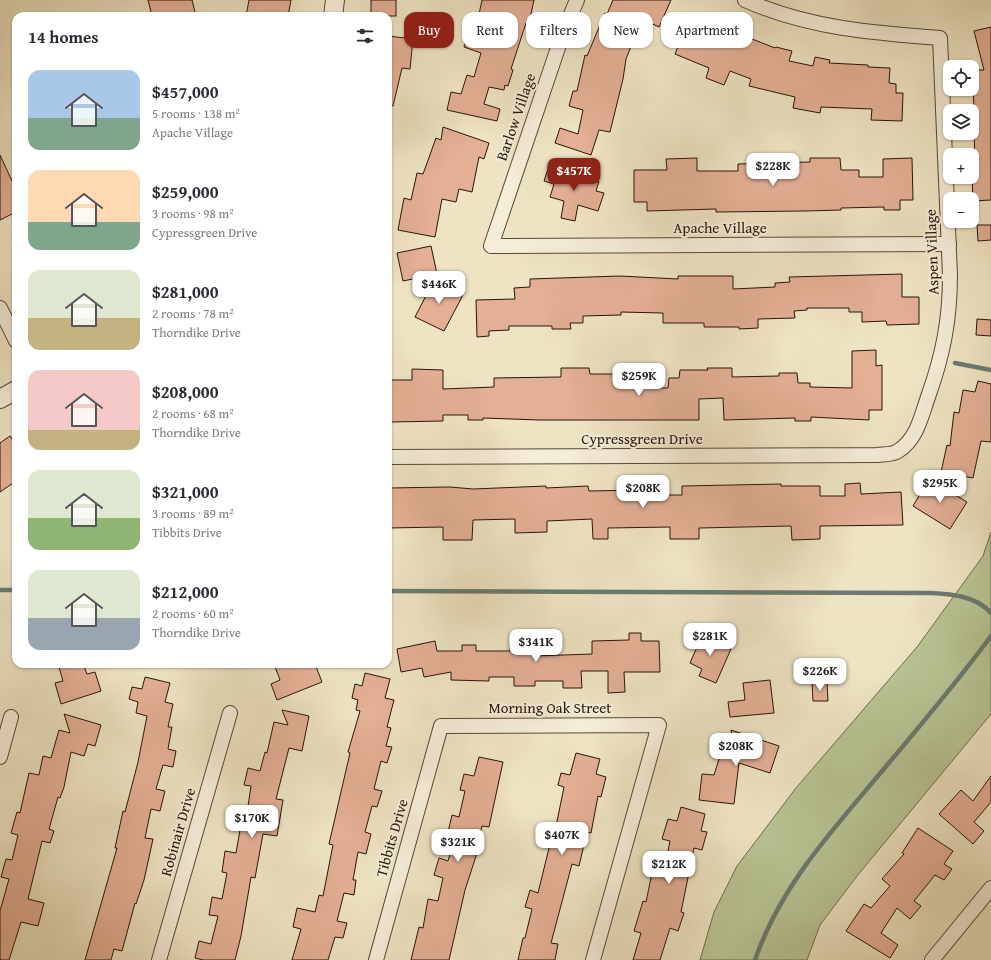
<!DOCTYPE html>
<meta charset="utf-8">
<style>
:root{--surface:#fff;--page:#f2f2f3;--text:#2b2b33;--muted:#7c7c81;--accent:#8f2418}
body{margin:0;font-family:"Gentium Book Plus",serif;background:var(--page);color:var(--text);height:100vh;display:flex;flex-direction:column;font-size:15px;white-space:nowrap}
*{box-sizing:border-box;margin:0}
p{font-size:13px;color:var(--muted)}
.icon{flex:none;width:22px;height:22px;fill:none;stroke:currentColor;stroke-width:2;stroke-linecap:round;stroke-linejoin:round}
.map{position:relative;flex:1;overflow:hidden}
.details{position:absolute;left:12px;top:12px;width:380px;height:656px;display:flex;flex-direction:column;background:var(--surface);border-radius:12px;box-shadow:0 1px 3px #0004}
.details>*{flex:none}
.banner{position:absolute;left:404px;top:12px;width:380px;height:36px;display:flex;gap:8px}
.controls{position:absolute;left:943px;top:60px;display:grid;gap:8px}
.controls a{display:grid;place-items:center;width:36px;height:36px;border-radius:8px;background:var(--surface);box-shadow:0 1px 3px #0004;font-size:20px}
.price{position:absolute;translate:-50% -34px;padding:0 9px;border-radius:8px;background:#fff;color:#222;font-size:13px;line-height:26px;filter:drop-shadow(0 1px 2px #0008)}
.price::after{content:'';position:absolute;left:50%;top:24px;width:12px;height:9px;margin-left:-6px;background:inherit;clip-path:polygon(0 0,100% 0,50% 100%)}
.price.selected{background:var(--accent);color:#fff}
ul{padding:0;list-style:none}
li{display:flex;align-items:center;gap:12px;height:100px;padding:0 16px}
li span{display:grid;place-items:center;flex:none;width:112px;height:80px;border-radius:12px;color:#555}
li>.icon{margin-inline-start:auto}
span .icon{width:48px;height:48px;fill:#fffc;stroke-width:1}
li b{font-size:17px}
h2{display:flex;justify-content:space-between;align-items:center;height:48px;padding:0 16px;font-size:17px}
.chip{padding:0 14px;border-radius:12px;background:var(--surface);box-shadow:0 1px 3px #0004;font-size:14px;line-height:36px}
.chip.selected{background:var(--accent);color:#fff}
.map>svg:first-child{display:block}
</style>
<div class="map">
<svg width="991" height="960" viewBox="0 0 991 960">
<rect width="100%" height="100%" fill="#eee4c3"/>
<filter id="stains"><feTurbulence type="fractalNoise" baseFrequency=".005" numOctaves="4"/><feColorMatrix values="0 0 0 0 .2 0 0 0 0 .09 0 0 0 0 .02 0 0 0 .5 -.17"/></filter>
<radialGradient id="worn" r=".72"><stop offset=".6" stop-color="#630" stop-opacity="0"/><stop offset="1" stop-color="#630" stop-opacity=".3"/></radialGradient>
<path fill="#b8c494" stroke="#706c4e" d="M991,532V714L857,876L820,925L807,960H700L714,912L737,866L796,788L917,647L983,556Z"/>
<g fill="none" stroke-linecap="round" stroke-linejoin="round">
<g stroke="#6c7a70" stroke-width="4.5">
<path d="M955,363L991,370"/>
<path d="M0,590H16"/>
<path d="M388,591L931,593C952,594 976,596 991,613"/>
<path d="M755,960C778,893 822,842 867,789C909,739 952,689 991,636"/>
</g>
</g>
<g fill="#e3af95" stroke="#291408">
<path d="M148,0H192L196,16H152Z"/>
<path d="M249,0H291L288,16H246Z"/>
<rect x="371" y="0" width="25" height="16"/>
<path d="M482,0H534L529,23H526L511,69L513,70L508,86L505,85L504,90L489,87L484,104L500,109L497,121L447,110L451,92L461,94L467,75L474,77L481,53L464,47L473,18L478,19Z"/>
<path d="M613,0H671L659,27L642,19L626,59L623,79L610,132L599,130L591,155L555,143L560,128L578,134L583,110L569,106L573,91H577L585,55L587,56L605,13L607,14Z"/>
<path d="M691,15L775,48L776,47L792,51L789,61L813,66L815,57L830,60L829,63L868,65V67L890,68L889,83L896,84V93H903L902,121L871,120L872,109L821,107L820,113L793,108L795,97L749,86L751,79L730,71L724,85L706,78L709,68L675,54Z"/>
<path d="M991,27V200L973,201L972,175H975L974,123H972V107H974L972,70H984L974,31Z"/>
<path d="M388,36L413,39L410,69L402,68L393,106L388,105Z"/>
<path d="M443,127L489,143L484,159L479,157L472,192L459,189L456,202L442,199L435,237L398,230L404,198L411,200L417,173L423,174L436,138L441,140Z"/>
<path d="M0,155L13,183L16,181V212L0,220Z"/>
<path d="M697,158V171H738V164L810,162V158H840L841,170H859V177H883V159L912,158L913,200H900V210H884V207L841,208V210L806,211L716,212V209L647,211V202H634V170H667L666,159Z"/>
<path d="M549,166L599,181L596,191L604,193L598,211L578,205L575,221L561,218L564,201L550,197L554,184L544,181Z"/>
<path d="M977,225H991V240L978,241Z"/>
<path d="M431,246L437,274L403,281L397,253Z"/>
<path d="M902,274V297H919V324L887,325L886,321L862,322V312H849V308H807V310L794,311L795,318L758,319V328L739,329V327H704V323H663V313L621,312V315L583,316V323H570L571,329H552V326H509V330L489,331V336L477,337L476,300L515,299L514,288L530,287V279L620,276L678,279V276H733V289L775,287V283L790,282L789,277Z"/>
<path d="M435,278L462,292V297L444,331L415,317Z"/>
<path d="M977,319L991,320V336L976,335Z"/>
<path d="M876,350V366L882,365V410H869V420L811,417V421H795V418L724,420L723,398L699,399V420H539L483,418V420H468V415H443V421L391,422V415H388V380H412V369L443,370V389L494,387V378L561,377V368H589L590,374H615L614,383L628,384V388H668L669,378H679L680,370H708L707,368H732V377L779,376V373H797L798,383H810V387L852,388V351Z"/>
<path d="M978,381L991,384V442L981,441L973,478L941,472L947,445L950,446L954,412L959,413L963,390L975,392Z"/>
<path d="M10,436L16,445V481L0,492V443Z"/>
<path d="M929,479L967,502L950,529L913,506Z"/>
<path d="M860,483L861,494L901,492L903,525L820,526V539L792,540L791,526L699,528V539H670V527L608,528V539H593L592,519L547,521V532L515,533V519L473,520L472,540H443V527L388,528V488L450,487L473,489L546,486V488L588,486L589,491L642,490L641,485H657V495H682V486L781,484V486H820V496H845V484Z"/>
<path d="M704,631L717,637L715,641L731,649L716,683L699,676L702,669L690,663Z"/>
<path d="M629,633H641V641H659L660,672H624L625,692L608,693V671H581L582,688H563V681H535V686H514V677H489V681L451,680V672L424,677L422,668L401,672L397,649L435,641L437,651H462V645H476V651H510V645H535V656L592,654V641L629,640Z"/>
<path d="M58,664H83L87,674L95,672L101,691L61,704L55,683L63,681Z"/>
<path d="M274,664H315L322,682L277,700L271,684L280,680Z"/>
<path d="M365,673L390,679L385,698L394,700L387,727L391,728L386,746L392,747L387,763L381,761L374,789L382,791L377,807L372,806L365,832L371,834L366,854L358,852L353,880H356L354,895L344,893L337,921L347,923L343,938L335,937L328,960H292L301,929L293,927L297,908L315,912L319,895L323,896L333,845L329,844L350,753L348,752L360,711L356,710L358,700L352,698L355,684L362,686Z"/>
<path d="M145,677L170,683L165,702L173,704L168,727H172L168,749L176,751L173,767L163,765L156,789L165,791L160,811L151,809L145,838L153,839L144,880L136,904L135,903L122,951L114,949L111,960H85L117,848H115L123,811L125,812L138,762L147,716L136,713L138,702L129,699L132,687L142,689Z"/>
<path d="M770,680L774,713L730,717L728,702L745,700L743,683Z"/>
<path d="M827,682L828,701H813L812,683Z"/>
<path d="M282,710L309,716L302,751L289,748L276,799L283,800L277,836L263,834L255,878L251,877L241,936L235,960H203L195,958L199,941L211,944L218,916L209,915L212,897L222,899L227,873L222,872L225,851L236,853L240,830L233,828L236,811L247,813L251,786L244,785L248,768L260,771L265,752L267,753L274,722L288,725Z"/>
<path d="M64,714L101,725L95,746L88,744L84,756L71,752L64,787L60,798L58,797L49,829L54,831L50,843L42,841L28,899L44,903L38,926L21,922L9,960H0V911L9,879L1,877L6,859L12,860L18,835L11,833L17,812L20,813L29,773L39,775L43,756L51,758L59,730L70,733Z"/>
<path d="M731,730L779,746L770,773L739,763L734,804L699,800L702,774L714,775L725,740L733,742Z"/>
<path d="M576,753L600,759L596,774L606,777L601,797L598,796L591,833L587,832L579,866L572,864L551,943L558,944L555,960H518L523,938H525L532,909L525,907L530,890L538,893L551,840L553,841L564,787L558,785L561,773L570,775Z"/>
<path d="M479,757L503,762L489,827L482,826L476,850H478L465,890L449,960H411L419,927L423,928L428,899L438,901L443,878L434,875L439,858L448,861L456,834L448,832L452,815L459,817L465,791L460,790L464,774L474,776Z"/>
<path d="M991,776V802L974,822L984,831L973,844L939,814L961,790L973,801Z"/>
<path d="M681,807L705,814L701,831L707,832L702,850L694,848L681,912L684,913L678,931L670,928L660,960H633L641,933L634,931L643,901L646,902L653,868L664,870L670,841L662,839L668,819L677,821Z"/>
<path d="M918,828L953,851L944,864L952,869L944,880L935,875L914,901L921,906L910,919L897,908L881,933L898,945L890,958L846,931L864,904L871,908L890,886L882,879L904,854L902,853Z"/>
</g>
<g fill="none" stroke-linecap="round" stroke-linejoin="round">
<g stroke="#5a4837" stroke-width="16">
<g id="minor">
<path d="M577,0L563,33L491,246L949,244"/>
<path d="M0,308L16,341"/>
<path d="M388,457L877,455C883,454 893,455 898,451C917,439 921,417 928,397C943,355 950,320 950,275L940,38C873,33 807,28 745,0"/>
<path d="M0,757L11,717"/>
<path d="M159,960L230,713"/>
<path d="M376,960L441,726L659,725L593,960"/>
<path d="M932,960L991,888"/>
</g>
</g>
<g stroke="#5a4837" stroke-width="20">
<g id="tertiary">
<path d="M333,16L335,0"/>
<path d="M0,399L16,390"/>
</g>
</g>
<use href="#minor" stroke="#f4edd8" stroke-width="14"/>
<use href="#tertiary" stroke="#f4edd8" stroke-width="18"/>
</g>
<g text-anchor="middle" stroke-width="4" stroke-linejoin="round" paint-order="stroke">
<g font-size="15" fill="#291408" stroke="#f4edd8">
<text transform="translate(516 117) rotate(-71)" y="5">Barlow Village</text>
<text x="720" y="233">Apache Village</text>
<text transform="translate(932 252) rotate(-92)" y="5">Aspen Village</text>
<text x="642" y="444">Cypressgreen Drive</text>
<text x="550" y="713">Morning Oak Street</text>
<text transform="translate(178 832) rotate(-74)" y="5">Robinair Drive</text>
<text transform="translate(392 838) rotate(-74)" y="5">Tibbits Drive</text>
</g>
</g>
<rect width="100%" height="100%" filter="url(#stains)"/>
<rect width="100%" height="100%" fill="url(#worn)"/>
</svg>
<div class="controls">
<a><svg class="icon" aria-label="locate" viewBox="0 0 24 24"><circle cx="12" cy="12" r="6"/><path d="M12 2v4M12 18v4M2 12h4M18 12h4"/></svg></a>
<a><svg class="icon" aria-label="layers" viewBox="0 0 24 24"><path d="M12 4l9 5-9 5-9-5zM3 14l9 5 9-5"/></svg></a>
<a>+</a>
<a>−</a>
</div>
<b class="price" style="left:773px;top:187px">$228K</b>
<b class="price selected" style="left:574px;top:192px">$457K</b>
<b class="price" style="left:439px;top:305px">$446K</b>
<b class="price" style="left:639px;top:397px">$259K</b>
<b class="price" style="left:940px;top:504px">$295K</b>
<b class="price" style="left:643px;top:509px">$208K</b>
<b class="price" style="left:710px;top:657px">$281K</b>
<b class="price" style="left:536px;top:663px">$341K</b>
<b class="price" style="left:820px;top:692px">$226K</b>
<b class="price" style="left:736px;top:767px">$208K</b>
<b class="price" style="left:252px;top:839px">$170K</b>
<b class="price" style="left:562px;top:856px">$407K</b>
<b class="price" style="left:458px;top:863px">$321K</b>
<b class="price" style="left:669px;top:885px">$212K</b>
<div class="banner">
<a class="chip selected">Buy</a>
<a class="chip">Rent</a>
<a class="chip">Filters</a>
<a class="chip">New</a>
<a class="chip">Apartment</a>
</div>
<section class="details">
<h2>14 homes<svg class="icon" aria-label="filters" viewBox="0 0 24 24"><path d="M4 7h16M4 17h16"/><circle cx="9" cy="7" r="2"/><circle cx="15" cy="17" r="2"/></svg></h2>
<ul>
<li><span style="background:linear-gradient(#a9c7e8 60%,#7fa58c 0)"><svg class="icon" aria-label="home" viewBox="0 0 24 24"><path d="M3 11l9-7 9 7M6 9v11h12V9"/></svg></span><div><b>$457,000</b><p>5 rooms · 138 m²</p><p>Apache Village</p></div></li>
<li><span style="background:linear-gradient(#ffd9b3 65%,#7fa58c 0)"><svg class="icon" aria-label="home" viewBox="0 0 24 24"><path d="M3 11l9-7 9 7M6 9v11h12V9"/></svg></span><div><b>$259,000</b><p>3 rooms · 98 m²</p><p>Cypressgreen Drive</p></div></li>
<li><span style="background:linear-gradient(#dfe7d0 60%,#c2b280 0)"><svg class="icon" aria-label="home" viewBox="0 0 24 24"><path d="M3 11l9-7 9 7M6 9v11h12V9"/></svg></span><div><b>$281,000</b><p>2 rooms · 78 m²</p><p>Thorndike Drive</p></div></li>
<li><span style="background:linear-gradient(#f6c9c9 75%,#c2b280 0)"><svg class="icon" aria-label="home" viewBox="0 0 24 24"><path d="M3 11l9-7 9 7M6 9v11h12V9"/></svg></span><div><b>$208,000</b><p>2 rooms · 68 m²</p><p>Thorndike Drive</p></div></li>
<li><span style="background:linear-gradient(#dfe7d0 60%,#8fb573 0)"><svg class="icon" aria-label="home" viewBox="0 0 24 24"><path d="M3 11l9-7 9 7M6 9v11h12V9"/></svg></span><div><b>$321,000</b><p>3 rooms · 89 m²</p><p>Tibbits Drive</p></div></li>
<li><span style="background:linear-gradient(#dfe7d0 60%,#9aa5b1 0)"><svg class="icon" aria-label="home" viewBox="0 0 24 24"><path d="M3 11l9-7 9 7M6 9v11h12V9"/></svg></span><div><b>$212,000</b><p>2 rooms · 60 m²</p><p>Thorndike Drive</p></div></li>
</ul>
</section>
</div>
